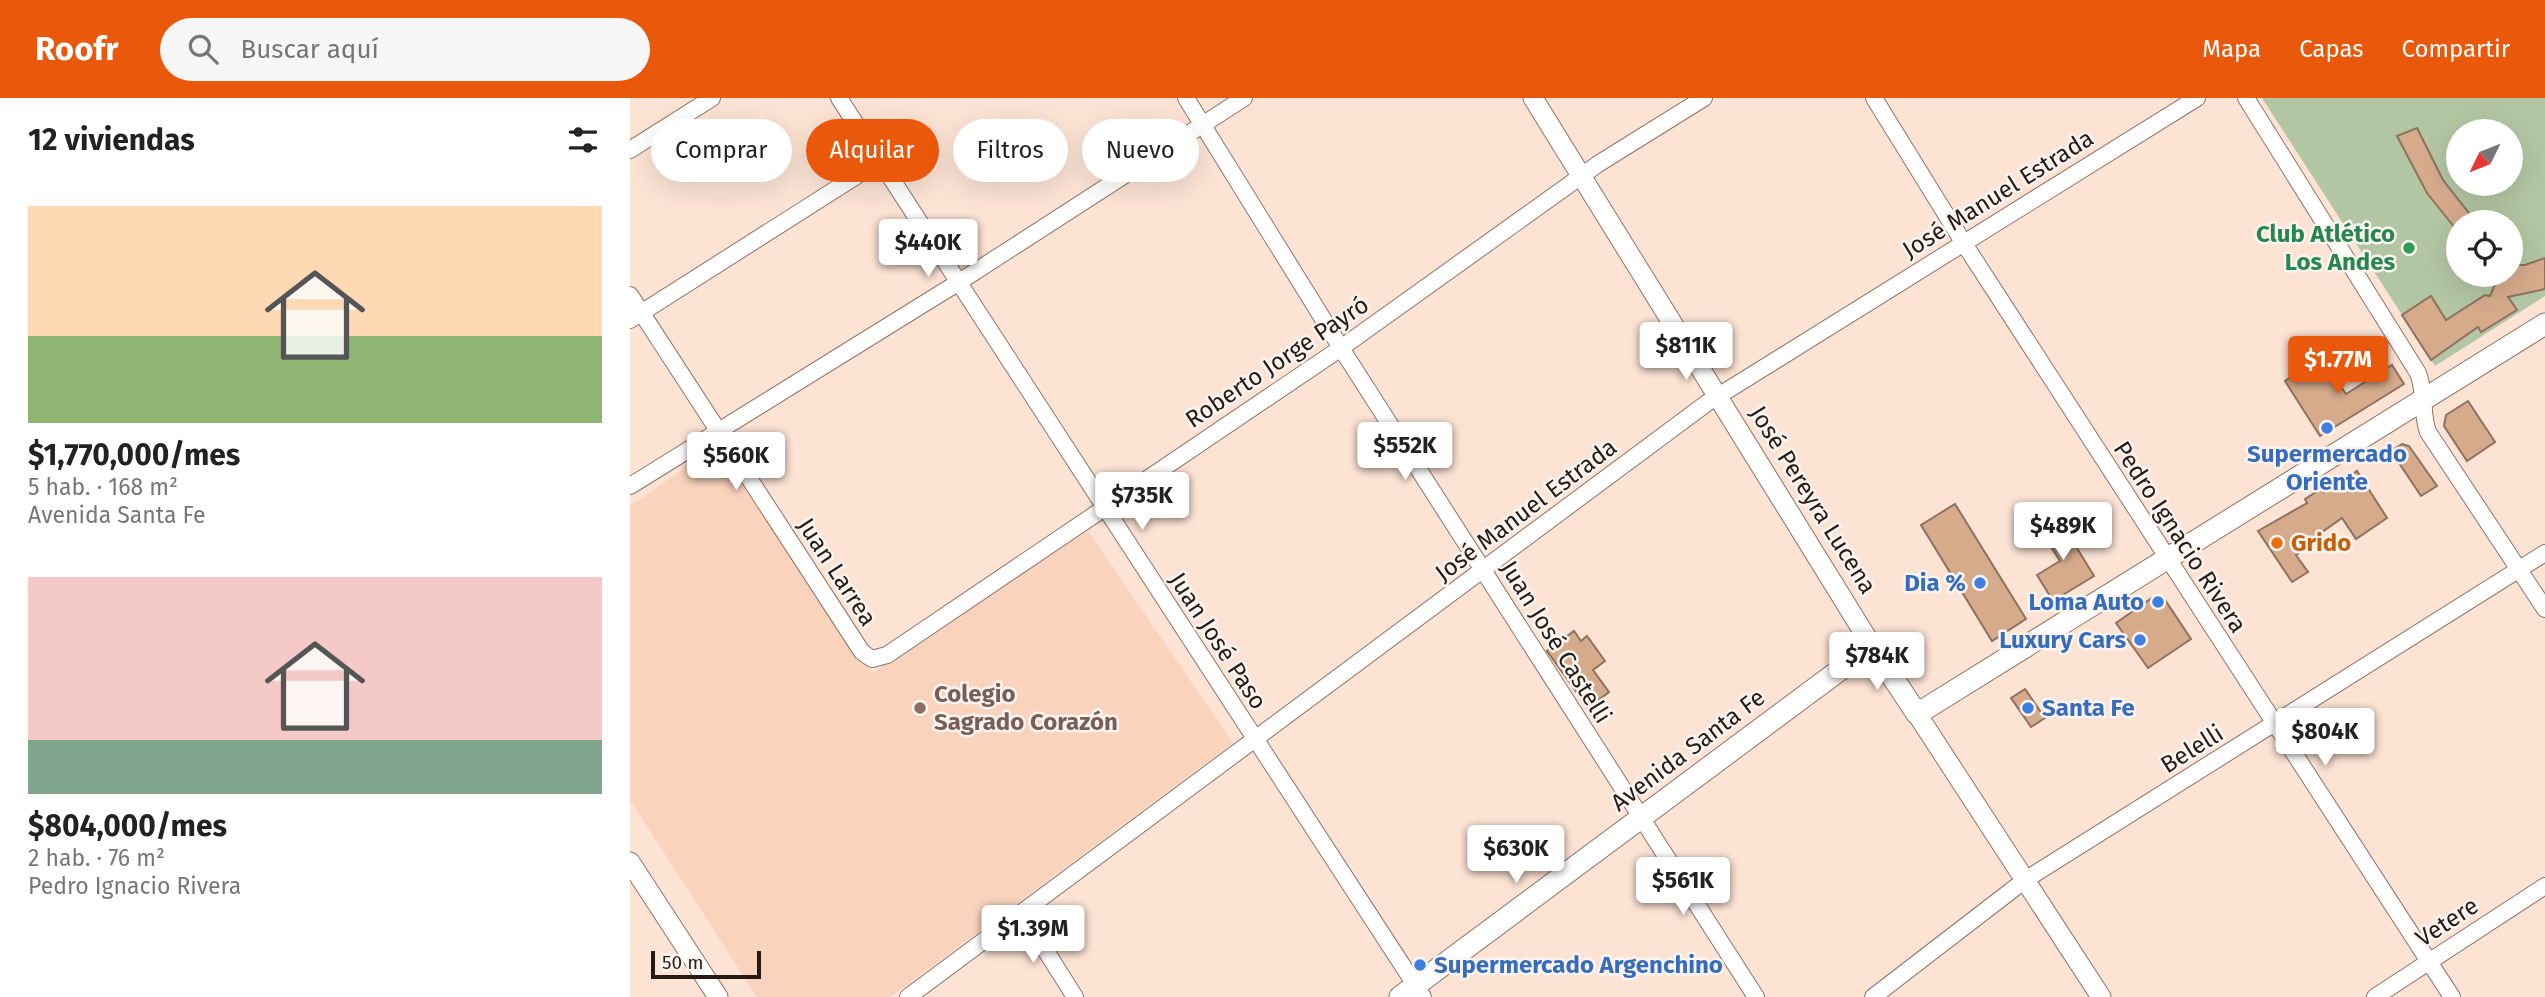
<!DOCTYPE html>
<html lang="es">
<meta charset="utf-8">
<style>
:root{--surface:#fff;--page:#f6f6f6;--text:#222;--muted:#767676;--accent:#ea580c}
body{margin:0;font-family:"Fira Sans",sans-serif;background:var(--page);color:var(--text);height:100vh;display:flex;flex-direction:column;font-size:26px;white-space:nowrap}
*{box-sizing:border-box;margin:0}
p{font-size:23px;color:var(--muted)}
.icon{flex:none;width:38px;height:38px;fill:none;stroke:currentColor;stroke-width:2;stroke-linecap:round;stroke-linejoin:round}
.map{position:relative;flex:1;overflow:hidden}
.panel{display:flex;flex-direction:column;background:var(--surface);width:630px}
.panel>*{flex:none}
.top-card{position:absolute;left:21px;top:21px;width:665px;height:63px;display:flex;gap:14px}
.needle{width:46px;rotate:227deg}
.controls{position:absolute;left:1816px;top:21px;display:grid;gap:14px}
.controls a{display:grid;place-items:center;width:77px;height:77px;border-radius:50%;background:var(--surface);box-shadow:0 7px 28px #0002;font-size:35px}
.scale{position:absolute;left:21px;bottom:18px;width:110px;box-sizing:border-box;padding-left:7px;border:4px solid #261b14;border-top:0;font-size:19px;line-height:24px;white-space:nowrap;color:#261b14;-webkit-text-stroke:5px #fbf4f1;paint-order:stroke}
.price{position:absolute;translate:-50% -60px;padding:0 16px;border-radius:7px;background:#fff;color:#222;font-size:23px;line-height:46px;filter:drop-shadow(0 2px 4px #0008)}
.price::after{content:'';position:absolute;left:50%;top:42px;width:21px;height:16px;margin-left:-10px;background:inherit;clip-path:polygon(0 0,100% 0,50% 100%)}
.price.selected{background:var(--accent);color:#fff}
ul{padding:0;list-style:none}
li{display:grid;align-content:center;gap:14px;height:371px;padding:0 28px}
li span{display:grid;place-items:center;height:217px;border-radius:0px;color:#555}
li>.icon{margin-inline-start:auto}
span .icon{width:126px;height:126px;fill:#fffc;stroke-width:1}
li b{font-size:30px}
h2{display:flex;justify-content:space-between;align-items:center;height:84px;padding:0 28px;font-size:30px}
.tag{padding:0 24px;border-radius:32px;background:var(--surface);box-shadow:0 7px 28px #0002;font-size:24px;line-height:63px}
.tag.selected{background:var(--accent);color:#fff}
header{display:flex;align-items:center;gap:42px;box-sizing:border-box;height:98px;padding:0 35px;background:var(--accent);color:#fff}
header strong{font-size:33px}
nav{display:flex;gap:38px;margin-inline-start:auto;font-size:24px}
.search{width:490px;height:63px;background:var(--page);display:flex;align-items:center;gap:18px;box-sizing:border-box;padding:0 24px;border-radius:38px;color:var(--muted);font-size:26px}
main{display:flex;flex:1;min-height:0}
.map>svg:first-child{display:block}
</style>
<header>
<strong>Roofr</strong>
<div class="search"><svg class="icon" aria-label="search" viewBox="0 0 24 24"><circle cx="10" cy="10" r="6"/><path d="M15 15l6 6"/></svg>Buscar aquí</div>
<nav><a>Mapa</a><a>Capas</a><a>Compartir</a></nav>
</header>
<main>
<section class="panel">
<h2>12 viviendas<svg class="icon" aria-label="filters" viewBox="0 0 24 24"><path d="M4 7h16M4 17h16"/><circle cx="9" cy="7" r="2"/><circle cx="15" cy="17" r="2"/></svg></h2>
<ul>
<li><span style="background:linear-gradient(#ffd9b3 60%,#8fb573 0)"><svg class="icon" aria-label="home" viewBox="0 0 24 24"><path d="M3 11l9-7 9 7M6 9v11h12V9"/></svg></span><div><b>$1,770,000/mes</b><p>5 hab. · 168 m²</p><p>Avenida Santa Fe</p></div></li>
<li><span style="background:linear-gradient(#f6c9c9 75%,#7fa58c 0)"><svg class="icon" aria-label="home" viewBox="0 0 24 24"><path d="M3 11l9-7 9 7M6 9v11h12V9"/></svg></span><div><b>$804,000/mes</b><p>2 hab. · 76 m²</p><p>Pedro Ignacio Rivera</p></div></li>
</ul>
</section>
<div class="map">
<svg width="1915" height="899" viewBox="0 0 1915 899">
<rect width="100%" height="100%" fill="#fce3d4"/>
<path fill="#fad3bd" d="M86,349L242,575L458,433L603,645L260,899H127L0,702V408Z"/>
<path fill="#b3c6a3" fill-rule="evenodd" d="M1632,0H1915V198L1805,268ZM1829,33H1881V86H1829ZM1829,124H1881V177H1829Z"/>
<g fill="#d5ab8c" stroke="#8c725f" stroke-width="2">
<path d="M1787,30L1813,82L1846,124H1829V135L1797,95L1767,38Z"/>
<path d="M1915,160V191L1878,199L1887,212L1851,234L1848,229L1801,262L1772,217L1801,198L1816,222L1855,197L1860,198L1869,177H1881V167H1895Z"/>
<path d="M1762,267L1774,286L1690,338L1655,283L1672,271L1678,281L1697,268L1716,296Z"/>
<path d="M1838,303L1865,344L1837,363L1814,328L1816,317Z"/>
<path d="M1772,346L1779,348L1807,388L1791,398L1761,353Z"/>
<path d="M1727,373L1757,420L1726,441L1712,420L1681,442L1683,446L1666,457L1678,474L1662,484L1628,433L1677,405L1675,401L1692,390L1694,394Z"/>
<path d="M1325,406L1396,521L1362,543L1291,427Z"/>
<path d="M1428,419L1464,478L1423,503L1407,477L1430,463L1410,431Z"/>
<path d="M1523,499L1535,502L1561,541L1518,570L1486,525Z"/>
<path d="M944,533L951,543L957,538L975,563L963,572L979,594L958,610L917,553Z"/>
<path d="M1395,591L1415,620L1401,629L1381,600Z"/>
</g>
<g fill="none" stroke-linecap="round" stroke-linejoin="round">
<g stroke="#8f7363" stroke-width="18">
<g id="minor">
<path d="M209,0L793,899"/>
<path d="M556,0L711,250L1126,899"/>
<path d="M1244,0L1333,144L1822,899"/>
<path d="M1616,0L1788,275C1796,295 1791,315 1798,334L1915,511"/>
<path d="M0,52L82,0"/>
<path d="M0,197L232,554L242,561L257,557L711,250L968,66L1074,0"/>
<path d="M0,222L250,63"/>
<path d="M0,388L329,184L614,0"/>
<path d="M392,815L445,899"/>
<path d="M278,899L1077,305L1567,0"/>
<path d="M1243,899L1395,782L1915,455"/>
<path d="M1745,899L1915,788"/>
</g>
</g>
<g stroke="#8f7363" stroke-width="21">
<g id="tertiary">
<path d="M903,0L1242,548"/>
<path d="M1287,616L1471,899"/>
<path d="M0,764L88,899"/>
</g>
</g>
<g stroke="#8f7363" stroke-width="23">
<path id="secondary" d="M770,899L1242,548L1287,616L1915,226"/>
</g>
<use href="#minor" stroke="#fff" stroke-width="16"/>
<use href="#tertiary" stroke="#fff" stroke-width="19"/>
<use href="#secondary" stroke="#fff" stroke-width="21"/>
</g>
<circle fill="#2e9e5b" stroke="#fbf4f1" stroke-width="2.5" cx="1779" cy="150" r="7"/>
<g fill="#3f7fe0" stroke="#fbf4f1" stroke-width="2.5">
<circle cx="1697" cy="330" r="7"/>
<circle cx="1350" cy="485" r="7"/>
<circle cx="1528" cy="504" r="7"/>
<circle cx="1510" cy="542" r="7"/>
<circle cx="1398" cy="610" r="7"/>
<circle cx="790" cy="867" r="7"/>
</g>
<circle fill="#e8710a" stroke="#fbf4f1" stroke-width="2.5" cx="1647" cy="445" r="7"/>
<circle fill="#8d6e63" stroke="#fbf4f1" stroke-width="2.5" cx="290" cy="610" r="7"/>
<g text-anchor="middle" stroke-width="5" stroke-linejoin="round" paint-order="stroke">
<g font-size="24" fill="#261b14" stroke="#fbf4f1">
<text transform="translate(1368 96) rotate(-32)" y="8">José Manuel Estrada</text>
<text transform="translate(647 264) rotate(-34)" y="8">Roberto Jorge Payró</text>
<text transform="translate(1183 402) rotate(58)" y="8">José Pereyra Lucena</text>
<text transform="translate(896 412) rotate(-37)" y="8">José Manuel Estrada</text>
<text transform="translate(1550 439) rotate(57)" y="8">Pedro Ignacio Rivera</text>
<text transform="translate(207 474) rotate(57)" y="8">Juan Larrea</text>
<text transform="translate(588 543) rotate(57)" y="8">Juan José Paso</text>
<text transform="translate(926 544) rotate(58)" y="8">Juan José Castelli</text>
<text transform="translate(1562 651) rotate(-32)" y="8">Belelli</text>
<text transform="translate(1058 652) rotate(-37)" y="8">Avenida Santa Fe</text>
<text transform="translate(1817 824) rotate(-33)" y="8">Vetere</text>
</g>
<g font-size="24" font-weight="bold" fill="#27864d" stroke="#fbf4f1" text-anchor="end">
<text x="1765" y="144">Club Atlético<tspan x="1765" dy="28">Los Andes</tspan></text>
</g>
<g font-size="24" font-weight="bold" fill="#366cbe" stroke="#fbf4f1" text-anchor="end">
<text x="1697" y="364" text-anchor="middle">Supermercado<tspan x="1697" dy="28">Oriente</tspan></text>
<text x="1336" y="493">Dia %</text>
<text x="1514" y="512">Loma Auto</text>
<text x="1496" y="550">Luxury Cars</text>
<text x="1412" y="618" text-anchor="start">Santa Fe</text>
<text x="804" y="875" text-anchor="start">Supermercado Argenchino</text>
</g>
<g font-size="24" font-weight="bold" fill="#c56008" stroke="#fbf4f1" text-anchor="start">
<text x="1661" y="453">Grido</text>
</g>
<g font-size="24" font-weight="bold" fill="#785e54" stroke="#fbf4f1" text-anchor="start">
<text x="304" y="604">Colegio<tspan x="304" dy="28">Sagrado Corazón</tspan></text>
</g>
</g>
</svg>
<div class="controls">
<a><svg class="needle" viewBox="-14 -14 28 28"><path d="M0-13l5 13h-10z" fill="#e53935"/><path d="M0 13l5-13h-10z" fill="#767676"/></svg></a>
<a><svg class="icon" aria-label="locate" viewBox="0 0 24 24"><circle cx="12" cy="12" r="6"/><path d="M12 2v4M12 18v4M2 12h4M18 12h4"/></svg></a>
</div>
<div class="scale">50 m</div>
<b class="price" style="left:298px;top:181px">$440K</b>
<b class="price" style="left:1056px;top:284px">$811K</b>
<b class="price selected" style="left:1708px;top:298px">$1.77M</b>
<b class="price" style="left:775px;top:384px">$552K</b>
<b class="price" style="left:106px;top:394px">$560K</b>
<b class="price" style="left:512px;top:434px">$735K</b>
<b class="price" style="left:1433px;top:464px">$489K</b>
<b class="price" style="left:1247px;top:594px">$784K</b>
<b class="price" style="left:1695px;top:670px">$804K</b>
<b class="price" style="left:886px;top:787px">$630K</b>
<b class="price" style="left:1053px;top:819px">$561K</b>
<b class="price" style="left:403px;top:867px">$1.39M</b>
<div class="top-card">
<a class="tag">Comprar</a>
<a class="tag selected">Alquilar</a>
<a class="tag">Filtros</a>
<a class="tag">Nuevo</a>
</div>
</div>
</main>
